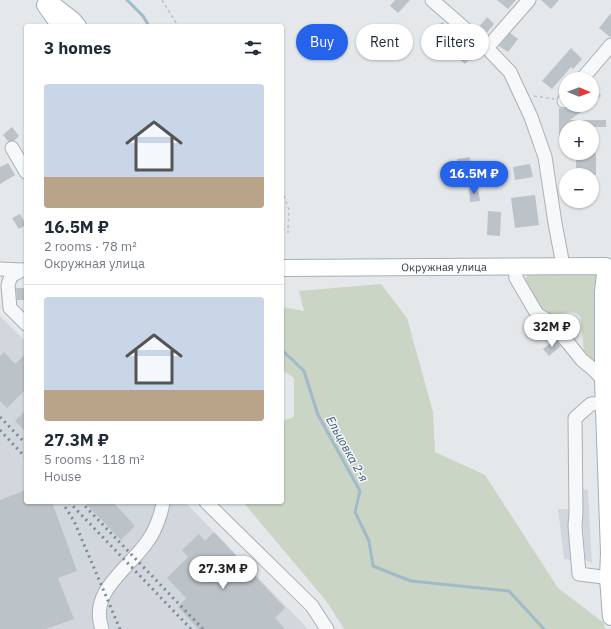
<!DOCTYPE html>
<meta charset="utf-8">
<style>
:root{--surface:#fff;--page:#f2f2f3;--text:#1f2937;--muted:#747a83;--line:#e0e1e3;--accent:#2563eb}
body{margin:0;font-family:"IBM Plex Sans",sans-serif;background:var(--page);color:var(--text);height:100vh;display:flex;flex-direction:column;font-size:15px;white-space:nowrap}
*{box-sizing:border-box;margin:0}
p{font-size:13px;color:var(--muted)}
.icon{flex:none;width:22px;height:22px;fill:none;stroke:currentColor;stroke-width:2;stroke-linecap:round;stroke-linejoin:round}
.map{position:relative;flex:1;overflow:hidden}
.panel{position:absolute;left:24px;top:24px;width:260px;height:480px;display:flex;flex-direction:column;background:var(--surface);border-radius:4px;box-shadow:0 1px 3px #0004}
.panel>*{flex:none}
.banner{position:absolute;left:296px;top:24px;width:255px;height:36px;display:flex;gap:8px}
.needle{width:26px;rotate:91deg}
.controls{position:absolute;left:559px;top:72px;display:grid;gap:8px}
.controls a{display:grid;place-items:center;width:40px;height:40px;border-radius:50%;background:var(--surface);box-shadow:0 1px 3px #0004;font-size:20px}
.price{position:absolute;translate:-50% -34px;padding:0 9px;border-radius:14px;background:#fff;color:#222;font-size:13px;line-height:26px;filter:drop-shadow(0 1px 2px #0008)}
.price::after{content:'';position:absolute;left:50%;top:24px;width:12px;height:9px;margin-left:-6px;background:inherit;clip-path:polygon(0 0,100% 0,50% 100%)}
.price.selected{background:var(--accent);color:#fff}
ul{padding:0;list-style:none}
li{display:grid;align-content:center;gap:8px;height:212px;padding:0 20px}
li+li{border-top:1px solid var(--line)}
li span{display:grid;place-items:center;height:124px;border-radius:4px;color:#555}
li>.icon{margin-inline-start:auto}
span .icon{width:72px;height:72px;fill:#fffc;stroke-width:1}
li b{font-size:17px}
h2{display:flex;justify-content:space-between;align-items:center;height:48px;padding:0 20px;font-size:17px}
.tag{padding:0 14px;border-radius:18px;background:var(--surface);box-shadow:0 1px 3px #0004;font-size:14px;line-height:36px}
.tag.selected{background:var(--accent);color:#fff}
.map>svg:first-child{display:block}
</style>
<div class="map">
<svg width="611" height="629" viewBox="0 0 611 629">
<rect width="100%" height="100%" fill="#e4e8eb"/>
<g fill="#d2d7dd">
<path d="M0,316L26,342V502H185L308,629H0Z"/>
<path d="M581,489L588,490L592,563L585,560Z"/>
<path d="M558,509H569L572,560L564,559Z"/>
</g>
<g fill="#cbd5c5">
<path d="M593,273L597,277L595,365L584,354L581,318C575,305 557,318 544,316L525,283L526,277L530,274Z"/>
<path d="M381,284L407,318L433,412L435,452L485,475L558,588L604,623L605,629H344L327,602L243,502H282V421L294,417V378L282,370V307L304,311L299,291Z"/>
</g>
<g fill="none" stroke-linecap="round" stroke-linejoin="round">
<g stroke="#a1bac9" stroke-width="3">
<path d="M127,0L143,16L149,26"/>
<path d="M282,350L304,371L318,415L360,491L355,512L369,541L373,566L411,581L509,591L544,629"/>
</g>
</g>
<g fill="#bbc2c8">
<path d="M395,0H410L398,13L390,6Z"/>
<path d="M497,0H516L508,9Z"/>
<path d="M541,0H559L551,9Z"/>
<path d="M611,13V37H610L599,28Z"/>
<path d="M487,17L494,24L485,35L478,28Z"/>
<path d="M442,22L476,52L465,64L441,43L440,45L430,36Z"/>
<path d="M510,33L518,39L508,52L499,46Z"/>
<path d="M571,48L582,59L573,69L571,67L552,89L542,81Z"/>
<path d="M592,84L601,96L592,103Z"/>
<path d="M571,105H590L570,120H606V127H566V142H559V108L563,109L567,108Z"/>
<path d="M12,127L19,136L14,141H8L3,135Z"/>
<rect x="576" y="153" width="20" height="22"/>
<path d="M470,157L473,183L460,185L457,159Z"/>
<path d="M8,163L15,175L0,184V167Z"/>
<path d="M530,164L533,177L515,180L513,167Z"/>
<path d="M478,188L480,201L470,202L469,189Z"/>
<path d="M535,195L539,225L515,228L511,198Z"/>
<path d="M488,211L501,212L500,236L487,235Z"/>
<path d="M20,214L26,225L19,229L12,218Z"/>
<path d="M16,288H26V300H17Z"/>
<path d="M555,339L561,346L549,356L543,349Z"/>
<path d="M4,352L15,364L26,353V389L7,408L0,401V356Z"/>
<path d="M26,410V432L15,421Z"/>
<path d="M26,490V502H52L77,571L58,578L74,619L46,629H0V500Z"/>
<path d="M84,502H113L135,526L121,540Z"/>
<path d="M214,532L285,608L275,618L285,629H198L178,607L186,598L167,578L188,557L182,550L199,534L205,541Z"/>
</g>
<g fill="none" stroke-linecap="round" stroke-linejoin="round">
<g stroke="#a9b0b5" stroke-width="15">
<g id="minor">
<path d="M432,0L487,48L510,72L531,117L545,157L555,223L562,260L565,267"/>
<path d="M487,48L529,0"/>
<path d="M582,79L611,45"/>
<path d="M564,101L566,98"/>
<path d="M12,148L26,172"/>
<path d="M515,266L516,278L537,314L552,323L582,360L594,370L603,380"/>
<path d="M0,269L22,270"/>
<path d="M22,270L11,276L8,285L10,308L26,324"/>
<path d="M604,403L591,404L575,418L576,513L575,526L579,574L611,578"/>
<path d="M206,502L312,606L327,629"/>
<path d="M102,629C88,590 131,568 149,539C155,531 162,512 163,502"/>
</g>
</g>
<g stroke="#a4aeb7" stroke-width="18">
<g id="major">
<path d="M47,0L73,20L78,26"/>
<path d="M45,5L60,26"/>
<path id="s1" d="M282,268L606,266L603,292V380L609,553L608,578L611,617"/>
</g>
</g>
<g stroke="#bec2c6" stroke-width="1.5" stroke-dasharray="3 3" stroke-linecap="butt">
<path d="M162,0L178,26"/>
<path d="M534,96L554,99"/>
<path d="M282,190L289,210L288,233"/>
</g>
<use href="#minor" stroke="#f7f8f9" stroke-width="13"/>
<use href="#major" stroke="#fff" stroke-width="16"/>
<g stroke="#7e8994" stroke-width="3" stroke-dasharray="2 4" stroke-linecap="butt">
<path d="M0,417L26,444"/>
<path d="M0,430L26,458"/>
<path d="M62,502L74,521L120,629"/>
<path d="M69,502L191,629"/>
<path d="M81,502L203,629"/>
</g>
</g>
<g text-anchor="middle" stroke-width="3" stroke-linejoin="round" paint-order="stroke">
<g font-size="11" fill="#2c3843" stroke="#f4f6f8">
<text dy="4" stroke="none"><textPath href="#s1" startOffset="162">Окружная улица</textPath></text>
</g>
<g font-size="12" font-style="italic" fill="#375c76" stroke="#f4f6f8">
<text transform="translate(347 449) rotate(61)" y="4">Ельцовка 2-я</text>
</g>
</g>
</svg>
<div class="controls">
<a><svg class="needle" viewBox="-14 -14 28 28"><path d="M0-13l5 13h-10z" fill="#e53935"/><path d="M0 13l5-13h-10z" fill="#747a83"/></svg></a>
<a>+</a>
<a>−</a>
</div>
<b class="price selected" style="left:474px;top:195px">16.5M ₽</b>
<b class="price" style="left:552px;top:348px">32M ₽</b>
<b class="price" style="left:223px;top:590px">27.3M ₽</b>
<div class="banner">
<a class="tag selected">Buy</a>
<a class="tag">Rent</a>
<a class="tag">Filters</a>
</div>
<section class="panel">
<h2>3 homes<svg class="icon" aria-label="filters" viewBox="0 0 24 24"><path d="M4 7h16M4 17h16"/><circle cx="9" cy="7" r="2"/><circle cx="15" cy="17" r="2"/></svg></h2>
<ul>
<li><span style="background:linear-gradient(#c9d6e8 75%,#b9a48a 0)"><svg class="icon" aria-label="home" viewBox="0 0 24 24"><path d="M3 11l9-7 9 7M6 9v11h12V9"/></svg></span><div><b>16.5M ₽</b><p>2 rooms · 78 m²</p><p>Окружная улица</p></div></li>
<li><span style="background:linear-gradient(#c9d6e8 75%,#b9a48a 0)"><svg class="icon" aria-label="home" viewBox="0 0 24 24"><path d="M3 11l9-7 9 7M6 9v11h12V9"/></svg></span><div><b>27.3M ₽</b><p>5 rooms · 118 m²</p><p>House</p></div></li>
</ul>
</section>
</div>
